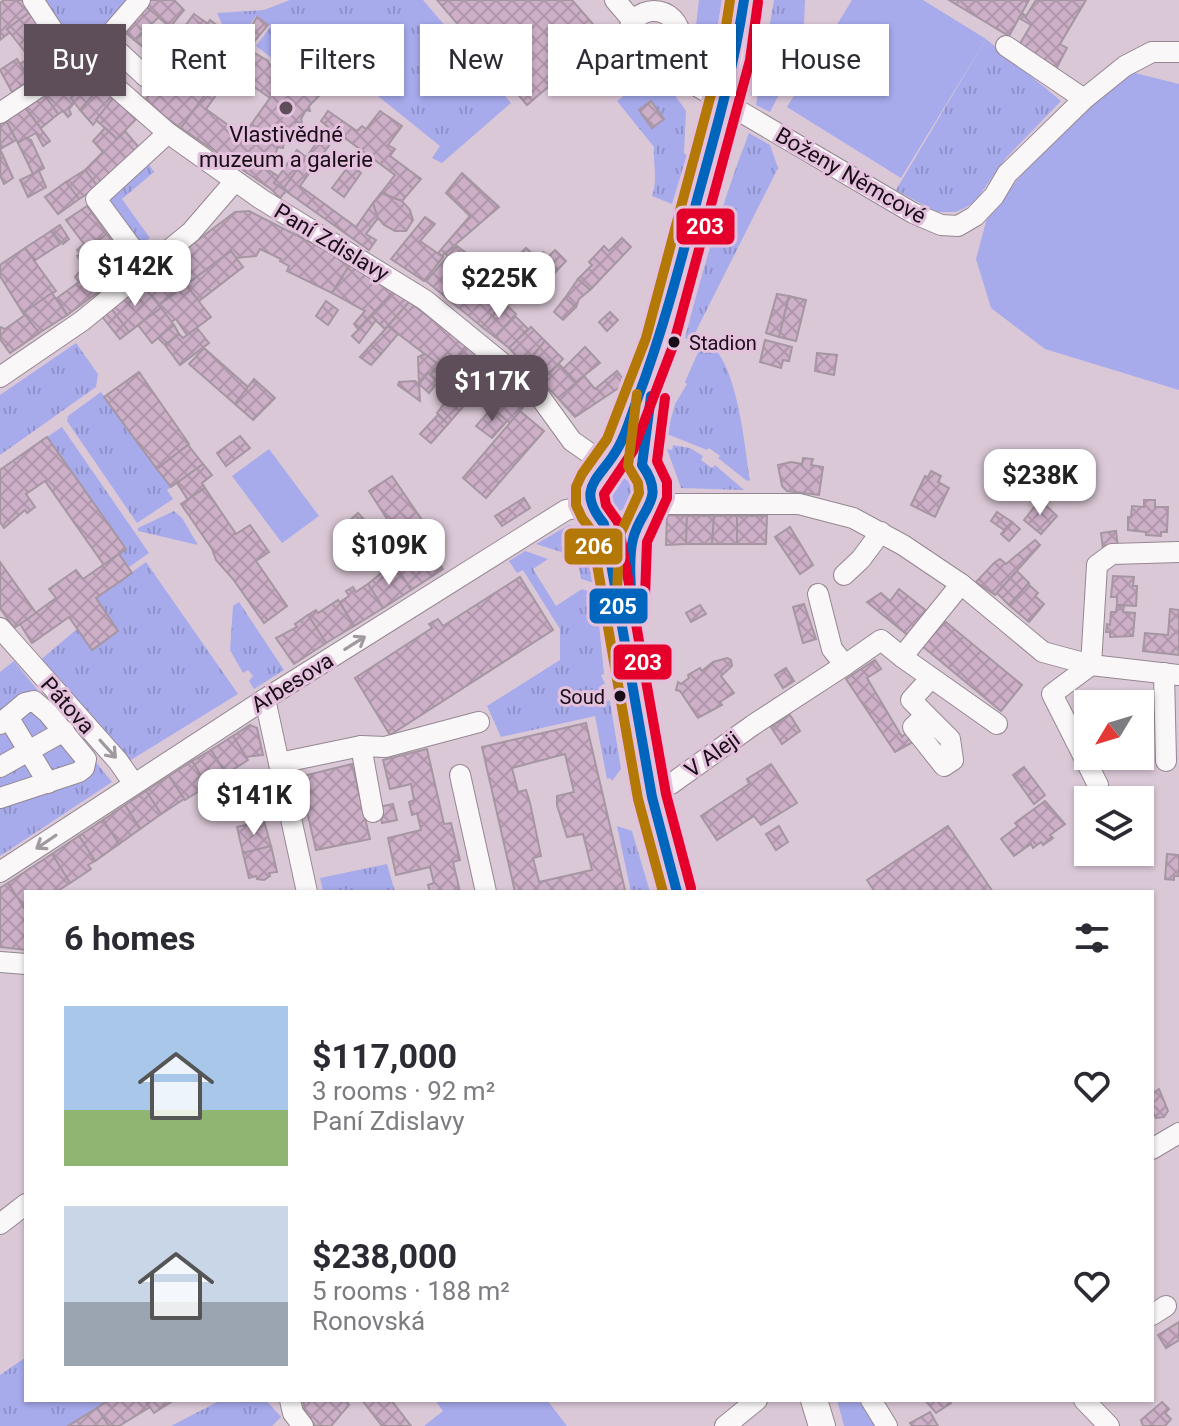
<!DOCTYPE html>
<meta charset="utf-8">
<style>
:root{--surface:#fff;--page:#f2f2f3;--text:#2b2b33;--muted:#7c7c81;--accent:#5d4e5a}
body{margin:0;font-family:Roboto,sans-serif;background:var(--page);color:var(--text);height:100vh;display:flex;flex-direction:column;font-size:30px;white-space:nowrap}
*{box-sizing:border-box;margin:0}
p{font-size:26px;color:var(--muted)}
.icon{flex:none;width:44px;height:44px;fill:none;stroke:currentColor;stroke-width:2;stroke-linecap:round;stroke-linejoin:round}
.map{position:relative;flex:1;overflow:hidden}
.side{position:absolute;left:24px;top:890px;width:1130px;height:512px;display:flex;flex-direction:column;background:var(--surface);border-radius:0px;box-shadow:0 2px 6px #0004}
.side>*{flex:none}
.top-card{position:absolute;left:24px;top:24px;width:1132px;height:72px;display:flex;gap:16px}
.needle{width:52px;rotate:232deg}
.buttons{position:absolute;left:1074px;top:690px;display:grid;gap:16px}
.buttons a{display:grid;place-items:center;width:80px;height:80px;border-radius:0px;background:var(--surface);box-shadow:0 2px 6px #0004;font-size:40px}
.price{position:absolute;translate:-50% -68px;padding:0 18px;border-radius:16px;background:#fff;color:#222;font-size:26px;line-height:52px;filter:drop-shadow(0 2px 4px #0008)}
.price::after{content:'';position:absolute;left:50%;top:48px;width:24px;height:18px;margin-left:-12px;background:inherit;clip-path:polygon(0 0,100% 0,50% 100%)}
.price.on{background:var(--accent);color:#fff}
ul{padding:0;list-style:none}
li{display:flex;align-items:center;gap:24px;height:200px;padding:0 40px}
li span{display:grid;place-items:center;flex:none;width:224px;height:160px;border-radius:0px;color:#555}
li>.icon{margin-inline-start:auto}
span .icon{width:96px;height:96px;fill:#fffc;stroke-width:1}
li b{font-size:34px}
h2{display:flex;justify-content:space-between;align-items:center;height:96px;padding:0 40px;font-size:34px}
.tag{padding:0 28px;border-radius:0px;background:var(--surface);box-shadow:0 2px 6px #0004;font-size:28px;line-height:72px}
.tag.on{background:var(--accent);color:#fff}
.map>svg:first-child{display:block}
</style>
<div class="map">
<svg width="1179" height="1426" viewBox="0 0 1179 1426">
<defs>
<pattern id="grass-tufts" width="24" height="20" patternUnits="userSpaceOnUse" patternTransform="scale(2)"><rect width="24" height="20" fill="#a7aaeb"/><path d="M3 7l-1-3M5 7V3M7 7l1-3M15 17l-1-3M17 17v-4M19 17l1-3" fill="none" stroke="#8f91c9"/></pattern>
<pattern id="building-cross-hatch" width="8" height="8" patternUnits="userSpaceOnUse" patternTransform="scale(2)"><rect width="8" height="8" fill="#cdb0c8"/><path d="M0 0l8 8M0 8l8-8" fill="none" stroke="#af96ab"/></pattern>
</defs>
<rect width="100%" height="100%" fill="#dbc8d7"/>
<g fill="url(#grass-tufts)">
<path d="M45,0H127L99,37L80,47L58,26Z"/>
<path d="M290,0H423L511,103L442,163L432,158L440,146L373,92L337,68L318,93L256,46L271,26L256,16L241,37L223,26L217,13L264,10Z"/>
<path d="M699,0H722L709,76L696,68L692,60Z"/>
<path d="M774,0H805L803,48L770,112L756,105Z"/>
<path d="M986,39L1061,101L1005,159L974,203L956,212H936L896,190Z"/>
<path d="M651,77L667,84L686,111L684,153L687,155L672,204L652,196C658,180 653,164 654,147L617,101L638,85H652Z"/>
<path d="M749,133L770,145L778,168L691,341L685,338C703,268 723,200 749,133Z"/>
<path d="M148,163L154,172L122,199L150,238L138,247L104,198Z"/>
<path d="M704,339C738,359 744,443 750,480L747,481L718,458L720,456L709,448L707,450L667,434L675,404L687,384L685,382Z"/>
<path d="M76,343L98,374L96,387L0,455V395Z"/>
<path d="M101,392L171,487L167,490L173,499L137,523L67,421L68,416Z"/>
<path d="M62,427L149,553L129,567L119,554L126,549L47,437Z"/>
<path d="M673,445L690,448L703,456L701,460L712,468L715,465L744,490L681,488L667,449L672,450Z"/>
<path d="M622,477L632,483L636,493L629,508L619,511C606,500 606,485 622,477Z"/>
<path d="M174,511L182,518L198,545L138,531V528Z"/>
<path d="M569,525C591,530 590,564 594,583L581,579L577,557L536,544Z"/>
<path d="M525,551L548,559L533,569L556,606L582,589L596,594L604,674L601,675L605,684L601,685L604,700L610,701L621,769L612,781L610,778L607,779L595,716L501,737L487,706L560,660V629L523,570L517,573L509,561Z"/>
<path d="M146,562L238,694L126,763L38,662L77,629L92,649L118,631L96,598Z"/>
<path d="M239,602L284,670L254,689L249,681L253,676L248,670L243,673L230,650L233,606Z"/>
<path d="M14,661L112,782L0,856V672Z"/>
<path d="M617,826L632,831L650,892H631Z"/>
<path d="M387,864L395,892H323L320,878Z"/>
<path d="M26,1357V1400H109L68,1426H0V1375Z"/>
<path d="M221,1400H266L281,1417L272,1426H171Z"/>
<path d="M837,1400H858L875,1426H844Z"/>
</g>
<g fill="#a7aaeb">
<path d="M852,0H923L986,39L901,178L787,107Z"/>
<path d="M1131,72L1179,84V390L1045,349L991,308L976,259L987,218L1037,155L1101,96Z"/>
<path d="M269,449L319,516L282,543L232,476Z"/>
<path d="M435,1400H547L567,1426H424L443,1411Z"/>
</g>
<g fill="url(#building-cross-hatch)" stroke="#a596a2" stroke-width="2" fill-rule="evenodd">
<path d="M4,0H22L30,12L7,29L10,32L0,40V3Z"/>
<path d="M150,0H174L184,10L170,27L145,6Z"/>
<path d="M437,0H572L605,38L527,105Z"/>
<path d="M949,0H1029L1009,36Z"/>
<path d="M1036,0H1086L1060,44L1067,48L1056,69L1018,47L1031,25L1019,18L1022,13L1026,16Z"/>
<path d="M145,6L159,17L134,40L125,32Z"/>
<path d="M30,12L49,39L26,53L7,29Z"/>
<path d="M194,14L208,24L201,33L233,56L181,128L144,102L182,48L178,47L187,33L183,29Z"/>
<path d="M257,17L268,25L248,49L268,61L269,64L275,66L294,82L297,81L312,95L319,96L309,106L310,111L306,110L301,119L302,123L296,122L295,130L284,142L283,148L278,147L272,163L264,167L278,176L274,183L286,191L280,198L271,189L181,128L233,56L201,33L210,20L241,44ZM233,72L270,98L243,136L206,109Z"/>
<path d="M149,27L153,31L149,35L163,51L157,58L134,40Z"/>
<path d="M49,39L63,59L30,80L20,64L34,55L31,50Z"/>
<path d="M17,59L30,80L12,92L0,70Z"/>
<path d="M80,67L90,76L71,98L75,102L69,109L71,114L68,117L63,111L58,114L43,93Z"/>
<path d="M90,76L101,86L80,110L71,98Z"/>
<path d="M101,86L114,97L93,125L80,110Z"/>
<path d="M43,93L58,114L41,128L23,105Z"/>
<path d="M114,97L136,119L117,139L96,120Z"/>
<path d="M651,101L664,119L652,128L639,110Z"/>
<path d="M23,105L50,141L43,146L36,133L18,143L4,117Z"/>
<path d="M328,111L357,131L362,126L366,129L380,111L402,126L388,145L395,149L390,156L421,179L402,201L381,193L395,175L338,133L300,186L356,227L373,203L378,218L366,234L376,240L369,250L283,189L328,127L321,121Z"/>
<path d="M4,117L16,140L0,149V120Z"/>
<path d="M105,128L117,139L125,131L141,150L98,187L85,170L103,152L93,141Z"/>
<path d="M26,138L31,140L44,168L33,174L18,143Z"/>
<path d="M0,149L13,178L4,184L0,175Z"/>
<path d="M297,150L306,157L283,189L274,183Z"/>
<path d="M350,164L361,173L344,197L332,188Z"/>
<path d="M85,170L98,187L79,199L66,182Z"/>
<path d="M39,171L46,187L28,197L20,180Z"/>
<path d="M462,173L499,207L442,256L438,253L470,216L446,193Z"/>
<path d="M66,182L79,199L58,214L45,197Z"/>
<path d="M381,193L402,201L410,210L413,220L406,231H395L384,225L378,218L373,203Z"/>
<path d="M87,206L107,234L80,254L77,250L84,244L66,220Z"/>
<path d="M249,211L351,263L332,293L287,271L289,266L280,261L281,259L260,249L256,256L236,258L231,251L159,305L141,283L235,212Z"/>
<path d="M425,217L435,224L420,241L443,257L424,281L391,259Z"/>
<path d="M60,225L69,239L63,244L51,231Z"/>
<path d="M51,231L60,244L34,261L25,248Z"/>
<path d="M107,234L131,268L97,293L80,271L92,265L86,256L80,260L77,256Z"/>
<path d="M622,238L631,247L590,290L578,279L592,265L589,262L604,246L609,251Z"/>
<path d="M457,246L474,259L469,264L481,275L478,279L487,287L526,248L537,258L543,252L549,257L482,327L426,281L448,256L445,253Z"/>
<path d="M25,248L56,291L23,313L0,276V265Z"/>
<path d="M555,250L566,261L543,285L532,274Z"/>
<path d="M231,251L243,267L199,301L186,285Z"/>
<path d="M351,263L394,291L358,329L354,324L365,311L332,293Z"/>
<path d="M80,271L97,293L67,315L57,298L79,282L75,277Z"/>
<path d="M578,279L590,290L579,299L576,307L565,298Z"/>
<path d="M141,283L161,308L129,332L110,307Z"/>
<path d="M186,285L211,317L187,335L176,319L171,322L159,305Z"/>
<path d="M394,291L409,302L385,329L371,316Z"/>
<path d="M52,293L67,315L39,333L23,313Z"/>
<path d="M777,294L789,296L779,337L766,333Z"/>
<path d="M789,296L806,300L796,341L779,337Z"/>
<path d="M565,298L576,307L563,320L554,312Z"/>
<path d="M326,301L338,310L328,325L316,316Z"/>
<path d="M409,302L467,345L438,382L431,375L439,365L388,326Z"/>
<path d="M504,303L516,314L495,337L482,327Z"/>
<path d="M110,307L129,332L120,339L100,314Z"/>
<path d="M161,308L174,325L152,343L138,325Z"/>
<path d="M610,312L618,320L607,331L599,322Z"/>
<path d="M25,315L39,333L10,353L0,339V327L5,329Z"/>
<path d="M371,316L376,320L359,343L352,336Z"/>
<path d="M515,316L528,329L509,348L495,337Z"/>
<path d="M174,325L179,334L165,345L158,338Z"/>
<path d="M388,326L398,334L381,354L371,345Z"/>
<path d="M531,327L545,341L525,365L509,348Z"/>
<path d="M197,328L209,343L180,365L165,345L179,334L183,338Z"/>
<path d="M765,340L792,347L789,361L783,360L781,368L760,362Z"/>
<path d="M545,341L563,359L541,381L525,365Z"/>
<path d="M371,345L381,354L371,365L360,357Z"/>
<path d="M467,345L531,398L510,423L447,369Z"/>
<path d="M585,347L600,363L576,382L563,369Z"/>
<path d="M204,348L248,387L235,404L189,364Z"/>
<path d="M817,353L837,355L834,375L815,371Z"/>
<path d="M425,354L439,365L419,384L418,357Z"/>
<path d="M559,364L577,383L558,398L541,381Z"/>
<path d="M617,371L626,383L575,417L558,398L584,376L595,389Z"/>
<path d="M139,372L189,444L157,469L104,397Z"/>
<path d="M428,373L438,382L429,393L419,384Z"/>
<path d="M254,379L275,398L253,420L235,404Z"/>
<path d="M415,381L419,384L420,401L398,385L399,382Z"/>
<path d="M461,382L475,393L448,424L437,413Z"/>
<path d="M492,408L507,421L492,438L476,426Z"/>
<path d="M520,411L544,431L486,498L463,478Z"/>
<path d="M438,415L448,424L431,443L420,434Z"/>
<path d="M240,436L250,448L226,466L217,453Z"/>
<path d="M47,437L126,549L104,565L45,481L26,494L35,507L27,513L25,510L4,528L0,522V470Z"/>
<path d="M188,445L203,464L171,487L157,469Z"/>
<path d="M1004,457L1008,461L1011,457L1027,469L1015,486L999,474L1001,471L996,468Z"/>
<path d="M803,458L813,459L811,465L823,467L819,495L787,491L782,486L778,465L791,462L802,464Z"/>
<path d="M203,464L212,475L202,483L205,488L188,500L177,483Z"/>
<path d="M931,471L941,476L938,482L949,488L935,517L911,505L925,476L928,477Z"/>
<path d="M392,476L424,523L400,539L369,491Z"/>
<path d="M205,488L236,534L250,525L269,552L256,561L287,606L264,623L233,579L216,560L212,549L181,504Z"/>
<path d="M524,498L530,508L502,526L495,516Z"/>
<path d="M1040,500L1057,516L1041,534L1024,520Z"/>
<path d="M1144,500H1155V507H1168L1167,532H1161V536L1146,535V532L1128,530V517H1131L1132,506L1144,507Z"/>
<path d="M997,512L1012,522L1004,530L991,521Z"/>
<path d="M358,513L380,537L404,561L395,566L349,521Z"/>
<path d="M667,515L687,516L686,544L666,545Z"/>
<path d="M687,516H714L712,544H686Z"/>
<path d="M714,516H737V544H712Z"/>
<path d="M737,516H767L766,544H737Z"/>
<path d="M1012,522L1020,529L1009,541L1001,534Z"/>
<path d="M790,527L813,565L800,574L775,537Z"/>
<path d="M1116,531L1118,548L1103,549L1101,533Z"/>
<path d="M1035,540L1040,545L995,595L976,582L995,562L1000,559L1006,564Z"/>
<path d="M427,545L443,569L411,590L395,566L404,561L401,557L408,553L410,556Z"/>
<path d="M119,554L132,573L96,598L118,631L92,650L69,617L32,643L20,624L56,598L49,589L76,570L83,579Z"/>
<path d="M0,562L36,613L14,628L0,608Z"/>
<path d="M396,566L411,590L383,608L368,584L385,570L387,572Z"/>
<path d="M1017,571L1029,583L1009,605L997,593Z"/>
<path d="M1113,576L1134,577L1133,586H1137L1136,606L1117,605V597H1111Z"/>
<path d="M520,577L553,630L390,735L355,678L432,628L429,624L438,619L443,626Z"/>
<path d="M368,584L383,608L354,626L340,602L349,596L346,591L353,587L356,592Z"/>
<path d="M1028,584L1038,593L1035,596L1044,604L1029,622L1009,605Z"/>
<path d="M899,589L929,613L910,637L867,602L881,593L890,601Z"/>
<path d="M338,600L354,626L326,643L308,615L316,610L318,613Z"/>
<path d="M804,604L816,639L803,643L793,607Z"/>
<path d="M700,605L706,614L691,622L686,613Z"/>
<path d="M1117,605H1124L1123,612L1135,613L1133,636L1110,637V632H1106L1107,624L1110,625L1111,612H1116Z"/>
<path d="M1170,609L1179,610V655L1143,651L1145,633L1168,635Z"/>
<path d="M308,615L326,643L294,664L276,638L297,627L295,624Z"/>
<path d="M941,618L1022,685L1001,711L921,645Z"/>
<path d="M727,658L731,660L732,666L721,676L734,693L720,702L722,705L698,718L680,691L676,690L678,682L681,684L689,678L688,675L700,668L702,671L713,662Z"/>
<path d="M875,660L881,669L867,678L902,737L908,731L915,741L895,752L846,679Z"/>
<path d="M786,668L794,681L783,688L775,675Z"/>
<path d="M790,715L800,731L782,744L771,727Z"/>
<path d="M586,723L625,890L616,892H515L482,747ZM565,754L574,792L557,796V805L567,837L583,834L592,870L539,882L533,858L541,856L530,803L526,790L518,792L512,768Z"/>
<path d="M250,725L257,728L263,755L246,757L233,736Z"/>
<path d="M233,736L248,760L226,774L211,750Z"/>
<path d="M427,749L444,824L451,823L460,860L453,862L460,892H430L428,885L434,883L430,867L396,875L388,838L421,830L417,813L412,815L409,802L414,800L411,784L390,789L383,760Z"/>
<path d="M211,750L226,774L207,786L192,761Z"/>
<path d="M192,761L207,786L185,800L169,776Z"/>
<path d="M352,764L370,839L316,850L299,777Z"/>
<path d="M771,764L797,803L761,825L754,816L717,840L701,816L749,784L747,779Z"/>
<path d="M1024,767L1045,795L1034,804L1013,775Z"/>
<path d="M169,776L184,799L161,814L146,791Z"/>
<path d="M1136,789L1137,800H1120V790Z"/>
<path d="M146,791L161,814L140,829L125,805Z"/>
<path d="M1045,801L1065,824L1050,835L1053,838L1043,845L1041,842L1033,848L1031,844L1014,856L1001,839L1018,826L1015,823Z"/>
<path d="M393,804L397,820L382,823L379,807Z"/>
<path d="M125,805L140,829L119,844L103,820Z"/>
<path d="M103,820L119,844L95,861L79,836Z"/>
<path d="M264,821L271,846L243,853L237,827Z"/>
<path d="M779,826L788,842L776,850L766,834Z"/>
<path d="M948,826L993,892H875L867,880Z"/>
<path d="M79,836L95,861L88,865L91,869L70,883L52,854Z"/>
<path d="M1088,845V852H1107L1091,864L1081,850Z"/>
<path d="M271,846L277,872L269,873L270,876L264,880L257,879L256,876L249,878L243,853Z"/>
<path d="M52,854L70,883L56,892H26V911L8,883Z"/>
<path d="M1167,854L1179,855V876H1174V880L1165,879Z"/>
<path d="M8,883L26,911V950L0,947V888Z"/>
<path d="M1159,1089L1168,1111L1164,1117L1156,1118L1152,1111V1094Z"/>
<path d="M1179,1322V1340L1166,1348L1158,1335Z"/>
<path d="M109,1400H145L150,1407L119,1426H109L97,1408Z"/>
<path d="M145,1400H174L154,1413Z"/>
<path d="M303,1400H346L349,1405L331,1426H315L305,1411Z"/>
<path d="M362,1400H391L411,1426H382Z"/>
<path d="M925,1400H948L951,1403L936,1413Z"/>
<path d="M1162,1402L1169,1409L1165,1413L1171,1419L1165,1426H1143L1141,1420Z"/>
<path d="M97,1408L109,1426H68Z"/>
<path d="M930,1412L938,1426H912L910,1423Z"/>
</g>
<g fill="none" stroke-linecap="round" stroke-linejoin="round">
<g stroke="#958792" stroke-width="22">
<g id="minor">
<path d="M33,0L56,35L168,133L261,199L425,300L535,390L572,441L605,464"/>
<path d="M615,0L633,21"/>
<circle cx="654" cy="37" r="26"/>
<path d="M106,40L146,77"/>
<path d="M1006,46L1084,99"/>
<path d="M667,60L677,73L690,82L913,213L941,225L958,226L975,216L994,196L1007,174L1084,99L1125,66L1152,52H1179"/>
<path d="M0,113L99,47L140,0"/>
<path d="M146,267L96,199L168,133"/>
<path d="M0,377L82,321L191,232L235,181"/>
<path d="M652,504H799L853,518L903,545L961,584L1043,652L1091,665L1179,675"/>
<path d="M844,575L861,559L881,532"/>
<path d="M818,594L832,649L845,665L881,640L902,657L961,584"/>
<path d="M0,628L118,761L134,784"/>
<path d="M902,657L997,724"/>
<path d="M1091,665L1097,565L1112,554L1179,552"/>
<path d="M1091,665L1052,694L1098,785"/>
<path d="M1164,673L1166,761"/>
<path d="M265,699L307,892"/>
<path d="M926,715L950,739L953,760L944,766L913,727L926,715L911,700L931,678"/>
<path d="M8,717L48,783"/>
<path d="M0,724L25,703L34,701L48,713L86,759L84,768L79,772L0,798"/>
<path d="M361,746L373,812"/>
<path d="M279,763L361,746L385,747L479,722"/>
<path d="M0,767L64,731"/>
<path d="M460,775L486,892"/>
<path d="M671,784L753,725L845,665"/>
<path d="M0,872L265,699L566,510L591,505"/>
<path d="M0,962L26,964"/>
<path d="M1152,1149L1179,1133"/>
<path d="M0,1224L26,1204"/>
<path d="M1152,1315L1166,1306"/>
<path d="M290,1400L293,1413L303,1426"/>
<path d="M871,1400L887,1426"/>
<path d="M1084,1400L1109,1426"/>
<path d="M725,1426L757,1400"/>
</g>
</g>
<g stroke="#958792" stroke-width="28">
<g id="major">
<path d="M736,56L744,0"/>
<path d="M612,459C665,363 677,250 712,147"/>
<path d="M604,524L652,797L677,892"/>
<path d="M630,610C631,587 629,564 633,542C637,517 673,492 641,464C593,423 561,552 638,525"/>
<path d="M814,1400L822,1426"/>
</g>
</g>
<use href="#minor" stroke="#faf7f9" stroke-width="20"/>
<use href="#major" stroke="#faf7f9" stroke-width="26"/>
<g stroke="#958792" stroke-width="28" stroke-linecap="butt">
<path id="major-bridge" d="M712,147L736,56"/>
</g>
<use href="#major-bridge" stroke="#faf7f9" stroke-width="26"/>
<g stroke="#e3c0dc" stroke-width="16">
<g id="bus-1">
<path d="M631,596C631,577 628,558 633,539C641,507 667,500 642,465L651,396"/>
<path d="M677,892L652,797L604,524C573,486 602,479 619,446C627,432 631,415 637,400C662,334 680,265 698,196C716,131 734,67 744,0"/>
</g>
</g>
<g stroke="#e3c0dc" stroke-width="16">
<g id="bus-2">
<path d="M645,596L647,542L667,498V482L657,461L665,398"/>
<path d="M691,888L666,794L618,522L606,505L604,494L633,451L673,346L750,60L758,2"/>
</g>
</g>
<g stroke="#e3c0dc" stroke-width="16">
<g id="bus-3">
<path d="M617,596L619,537L639,493L638,483L628,466L637,394"/>
<path d="M663,892L638,799L591,530L582,518L576,505V487L582,474L607,439L646,338L722,53L730,0"/>
</g>
</g>
<use href="#bus-1" stroke="#0065bd" stroke-width="10"/>
<use href="#bus-2" stroke="#e4002b" stroke-width="10"/>
<use href="#bus-3" stroke="#b47807" stroke-width="10"/>
</g>
<defs><path id="oneway-shaft" d="M-6 0H5M1.5-3L5.5 0L1.5 3" fill="none" stroke-width="1.6" stroke-linecap="round" stroke-linejoin="round" transform="scale(2)"/></defs>
<g stroke="#a0999f">
<use href="#oneway-shaft" transform="translate(355 643) rotate(-32)"/>
<use href="#oneway-shaft" transform="translate(108 749) rotate(48)"/>
<use href="#oneway-shaft" transform="translate(46 842) rotate(146)"/>
</g>
<circle fill="#5d4e5a" stroke="#e3c0dc" stroke-width="3" cx="286" cy="108" r="8"/>
<g fill="#190d17" stroke="#e3c0dc" stroke-width="3">
<circle cx="674" cy="342" r="7"/>
<circle cx="620" cy="696" r="7"/>
</g>
<g text-anchor="middle" stroke-width="6" stroke-linejoin="round" paint-order="stroke">
<g font-size="20" fill="#190d17" stroke="#e3c0dc" text-anchor="start">
<text x="689" y="350">Stadion</text>
<text x="605" y="704" text-anchor="end">Soud</text>
</g>
<g font-size="22" fill="#190d17" stroke="#e3c0dc">
<text x="286" y="142">Vlastivědné<tspan x="286" dy="25">muzeum a galerie</tspan></text>
</g>
<g font-size="22" fill="#190d17" stroke="#e3c0dc">
<text transform="translate(851 175) rotate(30)" y="8">Boženy Němcové</text>
<text transform="translate(332 242) rotate(31)" y="8">Paní Zdislavy</text>
<text transform="translate(292 682) rotate(-32)" y="8">Arbesova</text>
<text transform="translate(68 705) rotate(48)" y="8">Pátova</text>
<text transform="translate(712 754) rotate(-36)" y="8">V Aleji</text>
</g>
</g>
<g stroke="#e3c0dc" stroke-width="3">
<rect x="675" y="207" width="61" height="39" rx="8" fill="#e4002b"/>
<rect x="563" y="527" width="61" height="39" rx="8" fill="#b47807"/>
<rect x="588" y="587" width="61" height="38" rx="8" fill="#0065bd"/>
<rect x="612" y="643" width="61" height="38" rx="8" fill="#e4002b"/>
</g>
<g font-size="22" text-anchor="middle" font-weight="bold" fill="#fff">
<text x="705" y="234">203</text>
<text x="594" y="554">206</text>
<text x="618" y="614">205</text>
<text x="643" y="670">203</text>
</g>
</svg>
<div class="buttons">
<a><svg class="needle" viewBox="-14 -14 28 28"><path d="M0-13l5 13h-10z" fill="#e53935"/><path d="M0 13l5-13h-10z" fill="#7c7c81"/></svg></a>
<a><svg class="icon" aria-label="layers" viewBox="0 0 24 24"><path d="M12 4l9 5-9 5-9-5zM3 14l9 5 9-5"/></svg></a>
</div>
<b class="price" style="left:135px;top:308px">$142K</b>
<b class="price" style="left:499px;top:320px">$225K</b>
<b class="price on" style="left:492px;top:423px">$117K</b>
<b class="price" style="left:1040px;top:517px">$238K</b>
<b class="price" style="left:389px;top:587px">$109K</b>
<b class="price" style="left:254px;top:837px">$141K</b>
<div class="top-card">
<a class="tag on">Buy</a>
<a class="tag">Rent</a>
<a class="tag">Filters</a>
<a class="tag">New</a>
<a class="tag">Apartment</a>
<a class="tag">House</a>
</div>
<section class="side">
<h2>6 homes<svg class="icon" aria-label="filters" viewBox="0 0 24 24"><path d="M4 7h16M4 17h16"/><circle cx="9" cy="7" r="2"/><circle cx="15" cy="17" r="2"/></svg></h2>
<ul>
<li><span style="background:linear-gradient(#a9c7e8 65%,#8fb573 0)"><svg class="icon" aria-label="home" viewBox="0 0 24 24"><path d="M3 11l9-7 9 7M6 9v11h12V9"/></svg></span><div><b>$117,000</b><p>3 rooms · 92 m²</p><p>Paní Zdislavy</p></div><svg class="icon" aria-label="heart" viewBox="0 0 24 24"><path d="M12 20l-8-8c-3-5 5-10 8-4 3-6 11-1 8 4z"/></svg></li>
<li><span style="background:linear-gradient(#c9d6e8 60%,#9aa5b1 0)"><svg class="icon" aria-label="home" viewBox="0 0 24 24"><path d="M3 11l9-7 9 7M6 9v11h12V9"/></svg></span><div><b>$238,000</b><p>5 rooms · 188 m²</p><p>Ronovská</p></div><svg class="icon" aria-label="heart" viewBox="0 0 24 24"><path d="M12 20l-8-8c-3-5 5-10 8-4 3-6 11-1 8 4z"/></svg></li>
</ul>
</section>
</div>
